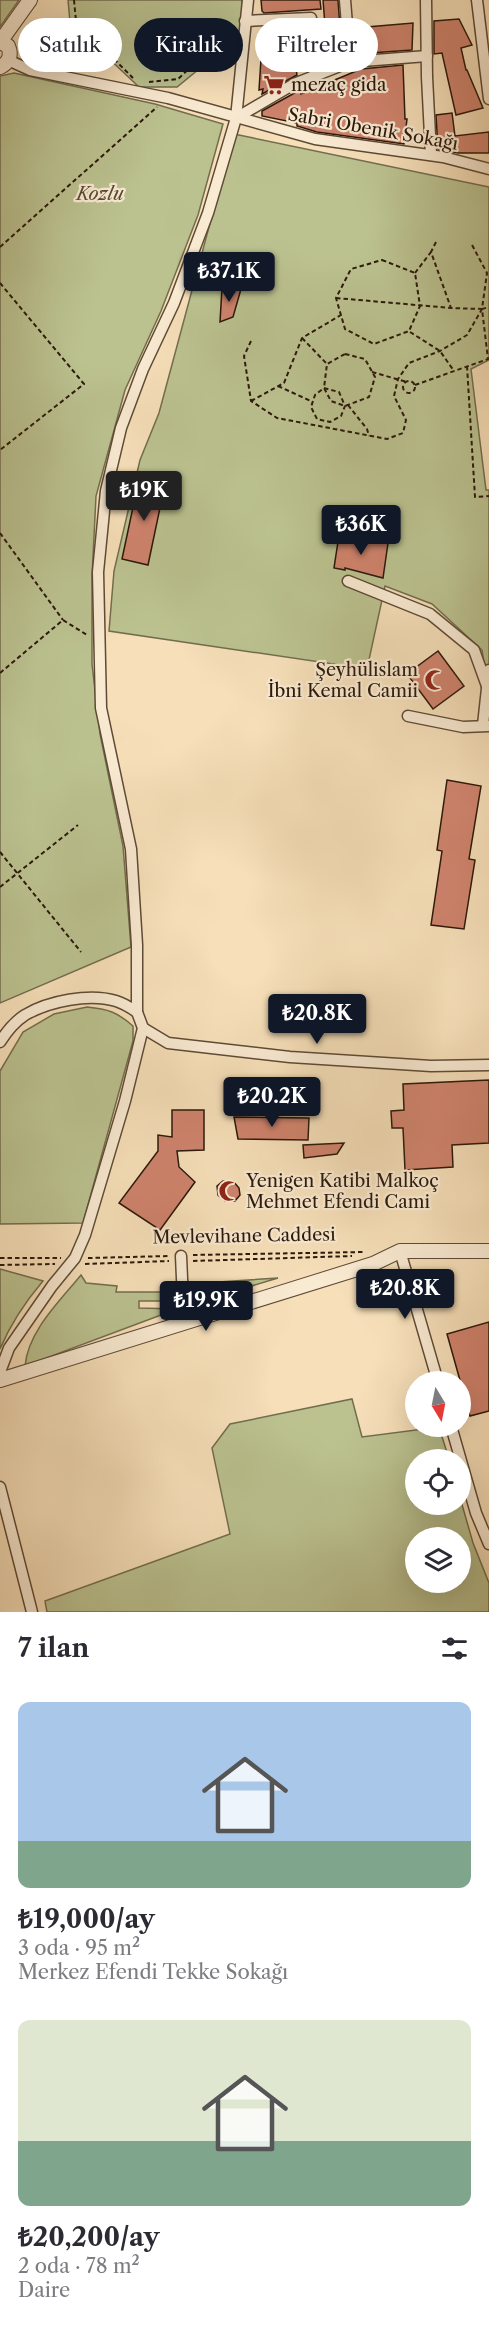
<!DOCTYPE html>
<html lang="tr">
<meta charset="utf-8">
<style>
:root{--surface:#fff;--page:#f7f7f7;--text:#2b2b33;--muted:#7c7c81;--accent:#111827}
body{margin:0;font-family:"Libre Caslon Text",serif;background:var(--page);color:var(--text);height:100vh;display:flex;flex-direction:column;font-size:22px;white-space:nowrap}
*{box-sizing:border-box;margin:0}
p{font-size:20px;color:var(--muted)}
.icon{flex:none;width:33px;height:33px;fill:none;stroke:currentColor;stroke-width:2;stroke-linecap:round;stroke-linejoin:round}
.map{position:relative;height:1612px;overflow:hidden}
.details{display:flex;flex-direction:column;background:var(--surface);flex:1}
.details>*{flex:none}
.guide{position:absolute;left:18px;top:18px;width:453px;height:54px;display:flex;gap:12px}
.needle{width:39px;rotate:170deg}
.buttons{position:absolute;left:405px;top:1371px;display:grid;gap:12px}
.buttons a{display:grid;place-items:center;width:66px;height:66px;border-radius:50%;background:var(--surface);box-shadow:0 6px 24px #0002;font-size:30px}
.price{position:absolute;translate:-50% -51px;padding:0 14px;border-radius:6px;background:var(--accent);color:#fff;font-size:20px;line-height:39px;filter:drop-shadow(0 2px 3px #0008)}
.price::after{content:'';position:absolute;left:50%;top:36px;width:18px;height:14px;margin-left:-9px;background:inherit;clip-path:polygon(0 0,100% 0,50% 100%)}
.price.on{background:#222;color:#fff}
ul{padding:0;list-style:none}
li{display:grid;align-content:center;gap:12px;height:318px;padding:0 18px}
li span{display:grid;place-items:center;height:186px;border-radius:12px;color:#555}
li>.icon{margin-inline-start:auto}
span .icon{width:108px;height:108px;fill:#fffc;stroke-width:1}
li b{font-size:26px}
h2{display:flex;justify-content:space-between;align-items:center;height:72px;padding:0 18px;font-size:26px}
.tag{padding:0 21px;border-radius:27px;background:var(--surface);box-shadow:0 6px 24px #0002;font-size:21px;line-height:54px}
.tag.on{background:var(--accent);color:#fff}
.map>svg:first-child{display:block}
</style>
<div class="map">
<svg width="489" height="1612" viewBox="0 0 489 1612">
<rect width="100%" height="100%" fill="#f6dfb9"/>
<filter id="stains"><feTurbulence type="fractalNoise" baseFrequency=".00333" numOctaves="4"/><feColorMatrix values="0 0 0 0 .2 0 0 0 0 .09 0 0 0 0 .02 0 0 0 .5 -.17"/></filter>
<radialGradient id="worn" r=".72"><stop offset=".6" stop-color="#630" stop-opacity="0"/><stop offset="1" stop-color="#630" stop-opacity=".3"/></radialGradient>
<g fill="#bbc290" stroke="#736d4d" stroke-width="1.5" fill-rule="evenodd">
<path d="M0,0H19L0,27Z"/>
<path d="M68,0H242V34L177,87H139L70,22Z"/>
<path d="M14,73L155,104L223,124L198,215L161,311L125,390L96,496L92,577V664L100,734L123,846L131,947L0,1003V76Z"/>
<path d="M234,134L489,187V360L471,369L486,490H489V696L482,650L432,604L385,586L367,669L109,631L114,571L140,460L159,413Z"/>
<path d="M87,1007C108,1009 117,1012 133,1026V1041L83,1223L0,1224V1071L23,1032L54,1014Z"/>
<path d="M0,1269L43,1281C25,1302 11,1323 0,1349Z"/>
<path d="M81,1275L86,1283L117,1286L116,1292H168L176,1301H139V1308L177,1309L25,1366C28,1331 60,1301 81,1275Z"/>
<path d="M278,1278L228,1293L191,1300L189,1284Z"/>
<path d="M352,1399L362,1437L439,1427L449,1459L416,1460V1504H460L461,1501L473,1543L489,1583V1612H47L45,1601L230,1534L212,1448L230,1424ZM416,1538H460V1582H416Z"/>
</g>
<g fill="#cf836d" stroke="#2b180a" stroke-width="1.5">
<path d="M261,0H320L321,9L264,13L262,11Z"/>
<path d="M323,0H338L342,57L328,63Z"/>
<path d="M459,19L472,45L461,48L466,70H467L483,108L456,115L442,53L434,54V21Z"/>
<path d="M413,23L412,50L357,54L355,28Z"/>
<path d="M290,26L297,75L262,94L263,89L259,90L263,28Z"/>
<path d="M403,65L405,119H407L404,144L317,132L297,126V123L262,116V111L300,90L301,94L361,69Z"/>
<path d="M452,113L455,136L489,132V153H458L438,149L436,115Z"/>
<path d="M222,288L241,289L233,317L220,322Z"/>
<path d="M139,479L165,484L148,565L122,559Z"/>
<path d="M339,535L388,543L383,578L345,568V570L334,568Z"/>
<path d="M438,651L464,686L433,709L407,674Z"/>
<path d="M447,780L481,786L469,859L475,860L464,929L431,925L442,851L437,850Z"/>
<path d="M489,1080V1143L452,1145L453,1167L405,1170L403,1128H392L391,1111L404,1110L403,1084Z"/>
<path d="M172,1110H204V1150L177,1151L179,1167L195,1182L160,1230L119,1203L158,1151V1135L172,1137Z"/>
<path d="M234,1117L309,1118L308,1140L238,1139Z"/>
<path d="M344,1143L337,1154L304,1158L303,1145Z"/>
<path d="M223,1181H233L239,1188L240,1195L235,1201H225L218,1195L217,1186Z"/>
<path d="M489,1322V1411L470,1416L447,1334Z"/>
</g>
<g fill="none" stroke-linecap="round" stroke-linejoin="round">
<g stroke="#5e4a36" stroke-width="13">
<g id="minor">
<path d="M345,0L350,62"/>
<path d="M426,0L427,77L431,155"/>
<path d="M477,0L489,99"/>
<path d="M245,21L311,18L315,77"/>
<path d="M8,60L30,70L168,98L315,139L443,157L489,169"/>
<path d="M236,118L294,84L350,62L427,56"/>
<path d="M348,581L430,614L474,650L487,686"/>
<path d="M408,716L463,727L489,726"/>
<path d="M483,725L489,670"/>
<path d="M143,1028L168,1043L290,1057L431,1066L489,1065"/>
<path d="M0,1042C7,1031 14,1022 25,1015C49,1001 89,993 116,1001C123,1003 131,1008 137,1012"/>
<path d="M400,1251L438,1382"/>
<path d="M181,1256L184,1323"/>
<path d="M0,1372L9,1348L52,1286L75,1258L85,1235L125,1101L143,1028L137,1012V945L131,849L101,708L98,572L106,491L121,428L143,369L174,303L208,213L236,118L248,0"/>
<path d="M451,1426L476,1513L489,1544"/>
<path d="M0,1487L32,1612"/>
</g>
</g>
<g stroke="#5e4a36" stroke-width="16">
<g id="tertiary">
<path d="M0,42L30,0"/>
<path d="M0,42L8,46C12,55 9,63 0,67"/>
<path d="M0,1380L373,1264L400,1251H489"/>
</g>
</g>
<g stroke="#2b180a" stroke-width="2" stroke-dasharray="4.5 3" stroke-linecap="butt">
<path d="M74,0L76,21L133,78"/>
<path d="M149,82L178,79L234,27"/>
<path d="M436,242L431,252L451,308"/>
<path d="M0,247L157,107"/>
<path d="M382,260L415,273L420,306L409,331L374,344L345,329L336,298L351,269Z"/>
<path d="M415,273L431,252"/>
<path d="M0,283L84,384L0,450"/>
<path d="M336,298L451,308L482,309"/>
<path d="M410,332L440,351L454,371"/>
<path d="M302,338L327,364"/>
<path d="M251,341L244,356L251,401L277,418L387,439L403,433L406,420L394,396L398,379L409,363L440,351L467,335L482,309L487,273L471,243"/>
<path d="M345,354L365,359L375,377L369,397L345,406L331,401L324,388L327,364Z"/>
<path d="M467,366L475,497L489,496"/>
<path d="M372,372L407,382"/>
<circle cx="409" cy="387" r="6"/>
<path d="M415,385L488,359L482,309L489,307"/>
<path d="M278,386L313,402"/>
<path d="M324,388L339,392L345,406L341,416L330,422L317,419L311,407L315,395Z"/>
<path d="M251,401L284,383L302,338L341,315"/>
<path d="M348,405L367,429L369,436"/>
<path d="M0,533L63,620"/>
<path d="M0,673L63,620L87,635"/>
<path d="M0,852L81,952"/>
<path d="M0,887L78,825"/>
<path d="M193,1255L364,1252"/>
<path d="M0,1258H61"/>
<path d="M88,1258L169,1256"/>
<path d="M193,1261L352,1256"/>
<path d="M85,1264L169,1261"/>
<path d="M0,1265L55,1264"/>
</g>
<use href="#minor" stroke="#f9ead2" stroke-width="10"/>
<use href="#tertiary" stroke="#f9ead2" stroke-width="14"/>
</g>
<defs>
<g id="supermarket-bare" transform="scale(1.62)"><path d="M-6-5.5h2.5l.6 2H6L4.5 2H-2.5L-4.4-4H-6ZM-1.5 3.2a1.3 1.3 0 1 0 .1 0ZM3 3.2a1.3 1.3 0 1 0 .1 0Z" fill="#8f2418" stroke="#f9ead2" stroke-width="2.5" paint-order="stroke"/></g>
<g id="mosque-bare" transform="scale(1.62)"><path d="M3.5-4.9A6 6 0 1 0 3.5 4.9A5 5 0 1 1 3.5-4.9Z" fill="#8f2418" stroke="#f9ead2" stroke-width="2.5" paint-order="stroke"/></g>
</defs>
<g fill-rule="evenodd">
<use href="#supermarket-bare" x="274" y="85"/>
<use href="#mosque-bare" x="435" y="680"/>
<use href="#mosque-bare" x="229" y="1191"/>
</g>
<g text-anchor="middle" stroke-width="4.5" stroke-linejoin="round" paint-order="stroke">
<g font-size="18" fill="#2b180a" stroke="#f9ead2" text-anchor="start">
<text x="291" y="91">mezaç gida</text>
<text x="418" y="676" text-anchor="end">Şeyhülislam<tspan x="418" dy="21">İbni Kemal Camii</tspan></text>
<text x="246" y="1187">Yenigen Katibi Malkoç<tspan x="246" dy="21">Mehmet Efendi Cami</tspan></text>
</g>
<g font-size="18" fill="#2b180a" stroke="#f9ead2">
<text transform="translate(373 129) rotate(10)" y="6">Sabri Obenik Sokağı</text>
<text transform="translate(244 1236) rotate(-1)" y="6">Mevlevihane Caddesi</text>
</g>
<g font-size="18" font-style="italic" fill="#564b32" stroke="#f9ead2">
<text x="100" y="200">Kozlu</text>
</g>
</g>
<rect width="100%" height="100%" filter="url(#stains)"/>
<rect width="100%" height="100%" fill="url(#worn)"/>
</svg>
<div class="buttons">
<a><svg class="needle" viewBox="-14 -14 28 28"><path d="M0-13l5 13h-10z" fill="#e53935"/><path d="M0 13l5-13h-10z" fill="#7c7c81"/></svg></a>
<a><svg class="icon" aria-label="locate" viewBox="0 0 24 24"><circle cx="12" cy="12" r="6"/><path d="M12 2v4M12 18v4M2 12h4M18 12h4"/></svg></a>
<a><svg class="icon" aria-label="layers" viewBox="0 0 24 24"><path d="M12 4l9 5-9 5-9-5zM3 14l9 5 9-5"/></svg></a>
</div>
<b class="price" style="left:229px;top:303px">₺37.1K</b>
<b class="price on" style="left:144px;top:522px">₺19K</b>
<b class="price" style="left:361px;top:556px">₺36K</b>
<b class="price" style="left:317px;top:1045px">₺20.8K</b>
<b class="price" style="left:272px;top:1128px">₺20.2K</b>
<b class="price" style="left:405px;top:1320px">₺20.8K</b>
<b class="price" style="left:206px;top:1332px">₺19.9K</b>
<div class="guide">
<a class="tag">Satılık</a>
<a class="tag on">Kiralık</a>
<a class="tag">Filtreler</a>
</div>
</div>
<section class="details">
<h2>7 ilan<svg class="icon" aria-label="filters" viewBox="0 0 24 24"><path d="M4 7h16M4 17h16"/><circle cx="9" cy="7" r="2"/><circle cx="15" cy="17" r="2"/></svg></h2>
<ul>
<li><span style="background:linear-gradient(#a9c7e8 75%,#7fa58c 0)"><svg class="icon" aria-label="home" viewBox="0 0 24 24"><path d="M3 11l9-7 9 7M6 9v11h12V9"/></svg></span><div><b>₺19,000/ay</b><p>3 oda · 95 m²</p><p>Merkez Efendi Tekke Sokağı</p></div></li>
<li><span style="background:linear-gradient(#dfe7d0 65%,#7fa58c 0)"><svg class="icon" aria-label="home" viewBox="0 0 24 24"><path d="M3 11l9-7 9 7M6 9v11h12V9"/></svg></span><div><b>₺20,200/ay</b><p>2 oda · 78 m²</p><p>Daire</p></div></li>
</ul>
</section>
